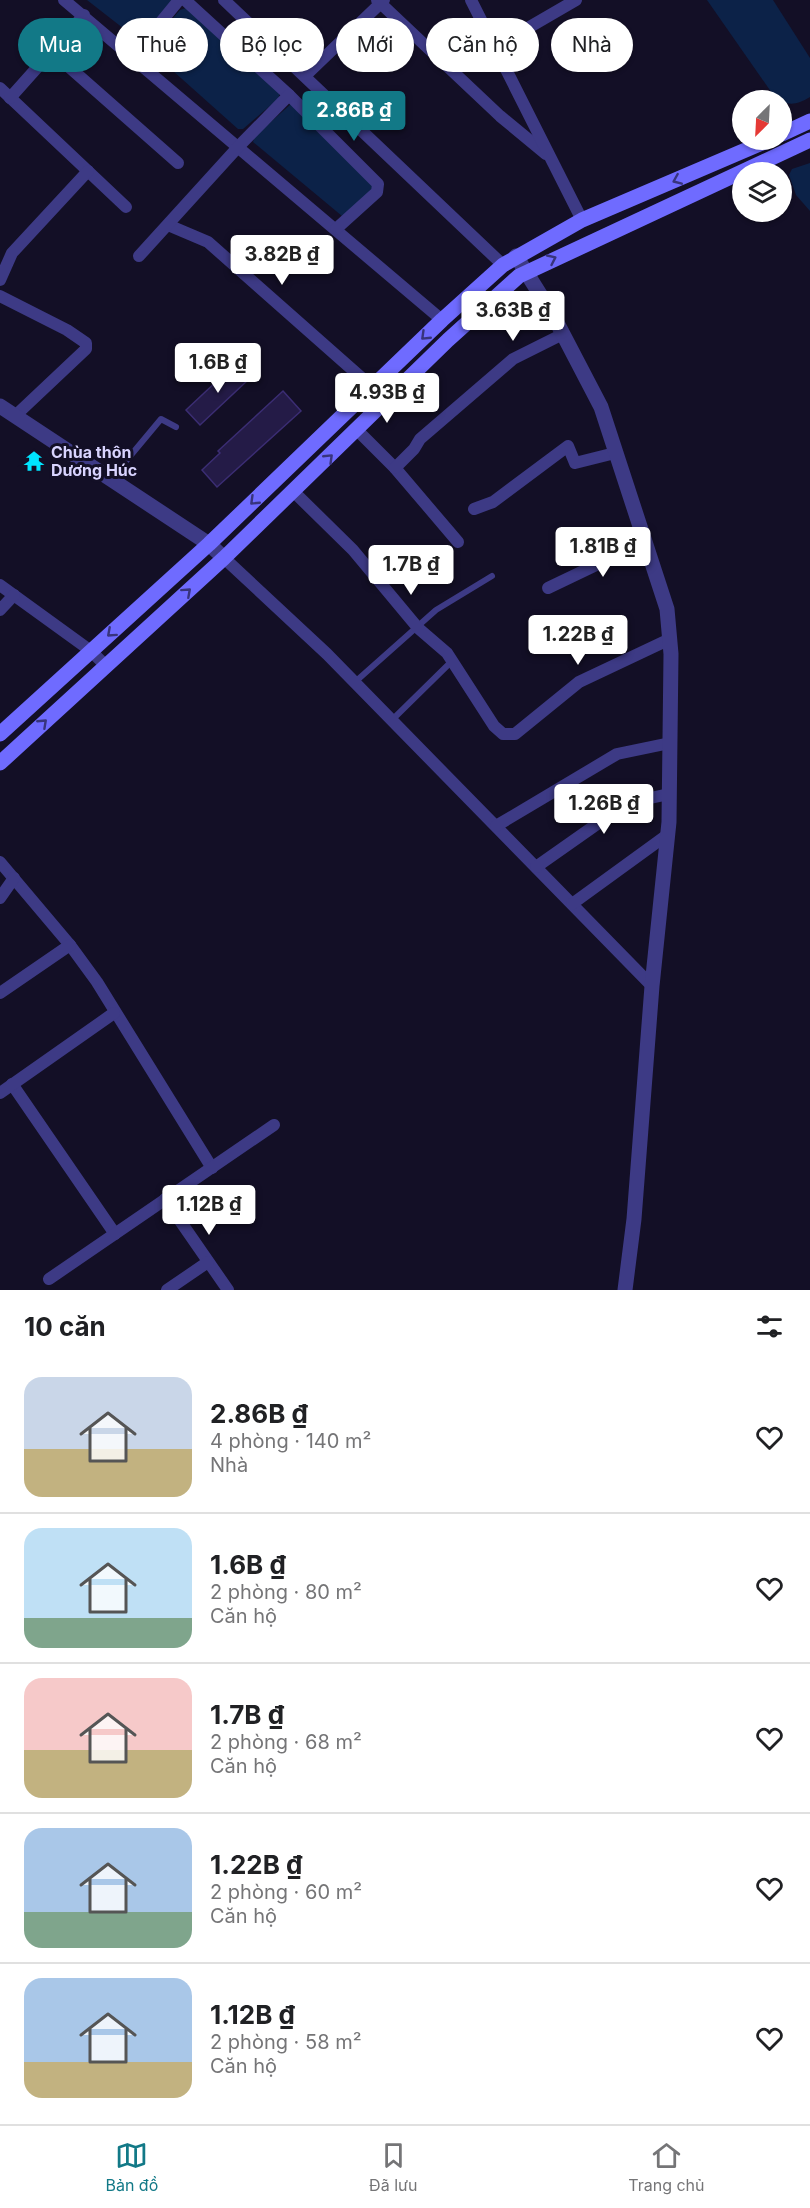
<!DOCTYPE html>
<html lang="vi">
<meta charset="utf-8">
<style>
:root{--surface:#fff;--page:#f2f2f2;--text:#202124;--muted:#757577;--line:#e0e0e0;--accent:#127987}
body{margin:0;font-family:Inter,sans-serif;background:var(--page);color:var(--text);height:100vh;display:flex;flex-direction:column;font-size:22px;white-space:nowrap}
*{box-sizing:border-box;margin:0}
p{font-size:20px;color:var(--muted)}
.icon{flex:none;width:33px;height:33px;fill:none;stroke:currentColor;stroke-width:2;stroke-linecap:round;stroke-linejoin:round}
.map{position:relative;height:1290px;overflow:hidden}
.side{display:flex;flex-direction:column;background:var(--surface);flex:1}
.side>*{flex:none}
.hud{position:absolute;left:18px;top:18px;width:774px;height:54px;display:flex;gap:12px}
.needle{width:39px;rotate:204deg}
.controls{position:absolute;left:732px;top:90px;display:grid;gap:12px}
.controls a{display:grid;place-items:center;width:60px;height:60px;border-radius:50%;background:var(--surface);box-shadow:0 2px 4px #0004;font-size:30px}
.price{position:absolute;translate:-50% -51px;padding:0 14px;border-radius:6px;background:#fff;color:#222;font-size:20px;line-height:39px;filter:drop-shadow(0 2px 3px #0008)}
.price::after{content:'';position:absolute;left:50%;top:36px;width:18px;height:14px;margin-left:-9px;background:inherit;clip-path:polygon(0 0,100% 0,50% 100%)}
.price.on{background:var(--accent);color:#fff}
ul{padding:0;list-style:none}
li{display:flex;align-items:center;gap:18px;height:150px;padding:0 24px}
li+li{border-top:2px solid var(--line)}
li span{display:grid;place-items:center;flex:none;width:168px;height:120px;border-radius:18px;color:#555}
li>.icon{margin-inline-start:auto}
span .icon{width:72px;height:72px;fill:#fffc;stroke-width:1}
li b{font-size:26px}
h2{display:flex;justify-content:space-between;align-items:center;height:72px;padding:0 24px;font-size:26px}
.tag{padding:0 21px;border-radius:27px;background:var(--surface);box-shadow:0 2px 4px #0004;font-size:21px;line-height:54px}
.tag.on{background:var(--accent);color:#fff}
.dock{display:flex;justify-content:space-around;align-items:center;height:84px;border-top:2px solid var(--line);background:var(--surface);font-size:16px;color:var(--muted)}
.dock a{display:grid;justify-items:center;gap:3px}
.dock .on{color:var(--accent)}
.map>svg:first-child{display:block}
</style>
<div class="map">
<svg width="810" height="1290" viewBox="0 0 810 1290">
<rect width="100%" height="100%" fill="#130f26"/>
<g fill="#0c2248">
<path d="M87,0H172L147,30L139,35L128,32Z"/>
<path d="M707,0H773L810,58V97C795,106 786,106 774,96Z"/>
<path d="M186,8L280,93L278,99L243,129H238L154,54L153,41L180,10Z"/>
<path d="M291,104L373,183L372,190L342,216L253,142L255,136Z"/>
<path d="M810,163V211L796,195L789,175L792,169Z"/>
</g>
<g fill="#241b47" stroke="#3b2d73" stroke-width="1.5">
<path d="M235,364L249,379L200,425L186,410Z"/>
<path d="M283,391L301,411L217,487L202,470L220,453L218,451Z"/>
</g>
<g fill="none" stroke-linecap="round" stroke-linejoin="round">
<g stroke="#3d3a85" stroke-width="6">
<path d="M111,479L161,419L176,427"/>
<path d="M355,682L436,610L492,576"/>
<path d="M392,720L452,661"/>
</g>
<g stroke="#3d3a85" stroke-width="12">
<path d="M64,0L442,320"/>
<path d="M185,0L289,95L378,184L377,192L336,229"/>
<path d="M224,0L503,265"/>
<path d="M377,0L500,116L546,154"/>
<path d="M471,0L582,220"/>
<path d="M495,47L576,0"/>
<path d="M52,52L178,163"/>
<path d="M133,56L179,0"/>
<path d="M306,75L384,0"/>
<path d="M0,88L126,207"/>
<path d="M10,98L84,15"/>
<path d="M168,225L208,242L372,387"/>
<path d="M139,256L239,146L289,95"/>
<path d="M0,280L12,253L88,171"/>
<path d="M0,296L67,330L86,343V349L16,415"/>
<path d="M358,431L395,468L458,542"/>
<path d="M395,468L414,449L420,439L513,359L563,334"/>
<path d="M294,492L353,550L418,628L447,653L494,726L503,734H515L579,682L670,639"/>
<path d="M474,509L493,502L568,446L575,463L615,453"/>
<path d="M224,558L327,654L652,986"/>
<path d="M0,585L91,651L105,665"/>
<path d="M548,588L644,542"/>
<path d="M0,610L14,595"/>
<path d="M496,826L617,754L670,743"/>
<path d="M0,862L70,945L97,982L212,1168"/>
<path d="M536,867L627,803L669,794"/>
<path d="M0,898L14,878"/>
<path d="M572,904L667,835"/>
<path d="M0,993L70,945"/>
<path d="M12,1084L115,1234"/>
<path d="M0,1093L114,1013"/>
<path d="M165,1199L228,1290"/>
<path d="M49,1279L274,1125"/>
<path d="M167,1290L208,1262"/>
</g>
<g stroke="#3d3a85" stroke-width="15">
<path d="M516,256L553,315L601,407L667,609L671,654L669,822L652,986L634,1219L625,1290"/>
<path d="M0,406L209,544L224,558"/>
</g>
<g stroke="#6f6bff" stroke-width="15">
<path d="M782,134L810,121"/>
<path d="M0,734L209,544L442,320L503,265L582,220L769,140"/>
<path d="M0,763L224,558L448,340L519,276L810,140"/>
</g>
</g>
<defs><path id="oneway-chevron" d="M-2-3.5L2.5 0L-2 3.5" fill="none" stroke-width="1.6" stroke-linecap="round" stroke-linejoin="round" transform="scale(1.5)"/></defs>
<g stroke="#38347d">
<use href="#oneway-chevron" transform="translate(677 180) rotate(157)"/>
<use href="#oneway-chevron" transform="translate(552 259) rotate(-25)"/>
<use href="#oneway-chevron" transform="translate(425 336) rotate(136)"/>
<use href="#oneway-chevron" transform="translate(329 458) rotate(-44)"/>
<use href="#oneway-chevron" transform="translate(254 501) rotate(136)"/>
<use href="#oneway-chevron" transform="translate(187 592) rotate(-42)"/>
<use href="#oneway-chevron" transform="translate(111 633) rotate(138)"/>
<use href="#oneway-chevron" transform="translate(43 723) rotate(-43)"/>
</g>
<defs>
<g id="temple-bare" transform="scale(1.62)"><path d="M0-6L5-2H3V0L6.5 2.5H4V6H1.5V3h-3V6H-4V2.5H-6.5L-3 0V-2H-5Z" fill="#00e5ff" stroke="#130f26" stroke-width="2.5" paint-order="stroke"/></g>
</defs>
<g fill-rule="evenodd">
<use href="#temple-bare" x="34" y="461"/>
</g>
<g text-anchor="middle" stroke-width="6" stroke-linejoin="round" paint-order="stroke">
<g font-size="16" font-weight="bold" fill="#d9d4ff" stroke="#130f26" text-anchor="start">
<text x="51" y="458">Chùa thôn<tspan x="51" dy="18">Dương Húc</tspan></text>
</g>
</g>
</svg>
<div class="controls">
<a><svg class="needle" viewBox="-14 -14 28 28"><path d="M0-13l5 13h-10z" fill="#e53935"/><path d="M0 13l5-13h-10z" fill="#757577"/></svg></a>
<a><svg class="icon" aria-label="layers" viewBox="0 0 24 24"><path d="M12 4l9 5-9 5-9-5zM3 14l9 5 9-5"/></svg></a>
</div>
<b class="price on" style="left:354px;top:142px">2.86B ₫</b>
<b class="price" style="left:282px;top:286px">3.82B ₫</b>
<b class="price" style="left:513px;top:342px">3.63B ₫</b>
<b class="price" style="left:218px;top:394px">1.6B ₫</b>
<b class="price" style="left:387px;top:424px">4.93B ₫</b>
<b class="price" style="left:603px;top:578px">1.81B ₫</b>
<b class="price" style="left:411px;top:596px">1.7B ₫</b>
<b class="price" style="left:578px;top:666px">1.22B ₫</b>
<b class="price" style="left:604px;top:835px">1.26B ₫</b>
<b class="price" style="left:209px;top:1236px">1.12B ₫</b>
<div class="hud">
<a class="tag on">Mua</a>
<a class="tag">Thuê</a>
<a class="tag">Bộ lọc</a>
<a class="tag">Mới</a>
<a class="tag">Căn hộ</a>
<a class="tag">Nhà</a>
</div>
</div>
<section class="side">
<h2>10 căn<svg class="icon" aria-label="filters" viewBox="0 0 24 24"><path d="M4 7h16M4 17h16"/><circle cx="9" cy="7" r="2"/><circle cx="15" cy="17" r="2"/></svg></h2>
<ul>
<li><span style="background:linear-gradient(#c9d6e8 60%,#c2b280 0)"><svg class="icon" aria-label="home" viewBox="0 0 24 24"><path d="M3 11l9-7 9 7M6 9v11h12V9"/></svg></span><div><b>2.86B ₫</b><p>4 phòng · 140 m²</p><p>Nhà</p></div><svg class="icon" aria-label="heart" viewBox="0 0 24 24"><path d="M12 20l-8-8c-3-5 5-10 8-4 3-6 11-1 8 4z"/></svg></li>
<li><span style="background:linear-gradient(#bfe0f5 75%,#7fa58c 0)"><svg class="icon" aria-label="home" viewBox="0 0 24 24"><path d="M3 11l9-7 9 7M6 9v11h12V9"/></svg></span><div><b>1.6B ₫</b><p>2 phòng · 80 m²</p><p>Căn hộ</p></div><svg class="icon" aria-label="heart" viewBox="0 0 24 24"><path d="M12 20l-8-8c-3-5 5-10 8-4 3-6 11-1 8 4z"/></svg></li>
<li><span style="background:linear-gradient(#f6c9c9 60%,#c2b280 0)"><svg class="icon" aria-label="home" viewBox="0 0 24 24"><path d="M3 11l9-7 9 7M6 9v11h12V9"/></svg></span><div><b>1.7B ₫</b><p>2 phòng · 68 m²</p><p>Căn hộ</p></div><svg class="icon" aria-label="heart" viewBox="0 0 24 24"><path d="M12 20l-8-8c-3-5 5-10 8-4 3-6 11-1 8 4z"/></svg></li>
<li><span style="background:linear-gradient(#a9c7e8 70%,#7fa58c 0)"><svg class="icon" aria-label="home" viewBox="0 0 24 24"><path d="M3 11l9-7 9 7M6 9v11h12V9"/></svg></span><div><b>1.22B ₫</b><p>2 phòng · 60 m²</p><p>Căn hộ</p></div><svg class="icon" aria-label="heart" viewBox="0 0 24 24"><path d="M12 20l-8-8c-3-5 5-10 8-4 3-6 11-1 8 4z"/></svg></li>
<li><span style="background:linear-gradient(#a9c7e8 70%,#c2b280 0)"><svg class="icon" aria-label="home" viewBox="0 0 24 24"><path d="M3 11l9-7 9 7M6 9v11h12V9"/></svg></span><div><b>1.12B ₫</b><p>2 phòng · 58 m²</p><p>Căn hộ</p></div><svg class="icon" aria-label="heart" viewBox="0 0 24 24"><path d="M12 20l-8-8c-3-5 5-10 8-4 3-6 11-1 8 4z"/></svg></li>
</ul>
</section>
<nav class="dock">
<a class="on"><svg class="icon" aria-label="map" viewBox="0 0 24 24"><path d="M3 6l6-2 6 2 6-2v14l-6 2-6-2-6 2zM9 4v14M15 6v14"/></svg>Bản đồ</a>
<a><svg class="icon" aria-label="saved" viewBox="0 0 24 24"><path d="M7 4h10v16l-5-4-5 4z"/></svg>Đã lưu</a>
<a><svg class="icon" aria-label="home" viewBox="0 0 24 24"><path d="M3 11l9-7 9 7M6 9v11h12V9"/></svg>Trang chủ</a>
</nav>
